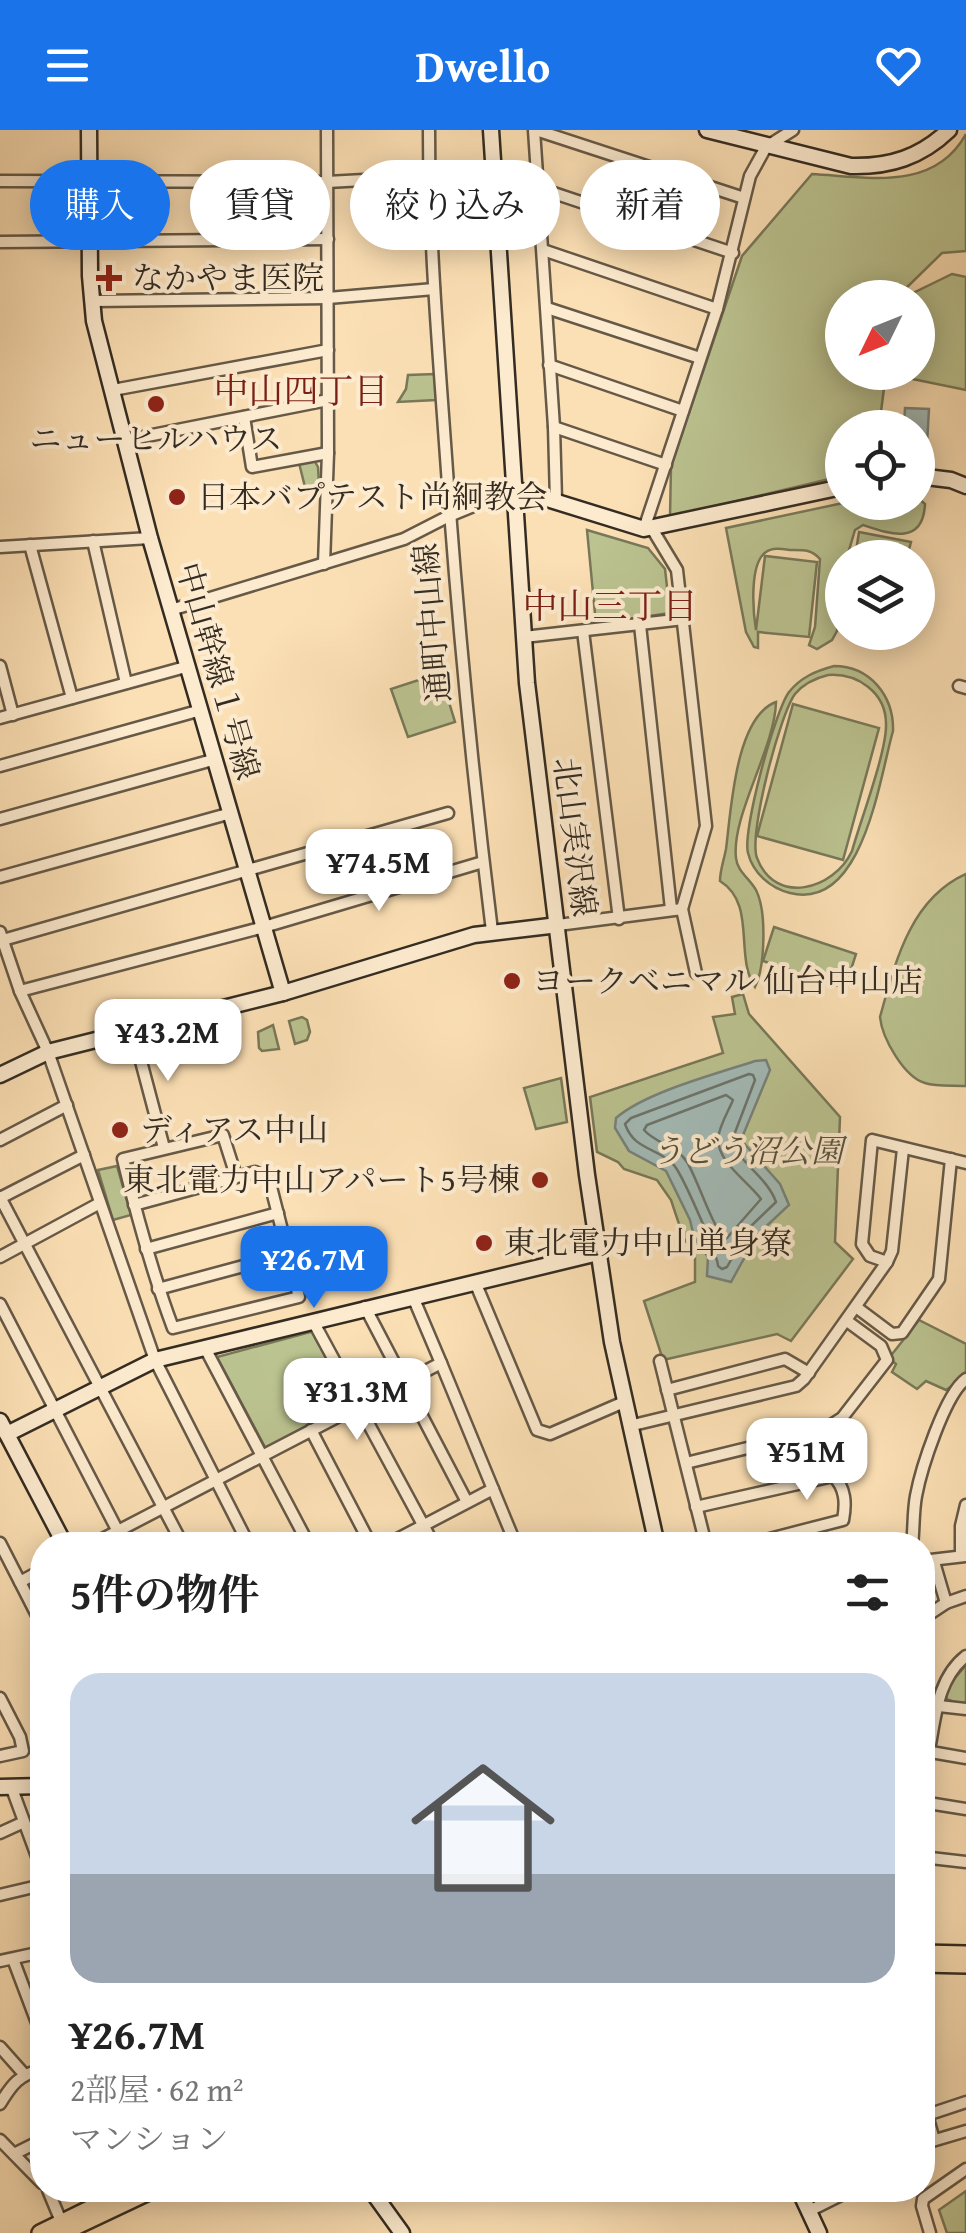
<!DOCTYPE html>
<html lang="ja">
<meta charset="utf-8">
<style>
:root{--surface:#fff;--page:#f6f6f6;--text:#222;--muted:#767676;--accent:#1a73e8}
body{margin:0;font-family:"Gentium Book Plus","Noto Serif JP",serif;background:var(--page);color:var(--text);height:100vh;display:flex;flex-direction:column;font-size:38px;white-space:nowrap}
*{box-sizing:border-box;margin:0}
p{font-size:32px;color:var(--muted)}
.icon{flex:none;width:55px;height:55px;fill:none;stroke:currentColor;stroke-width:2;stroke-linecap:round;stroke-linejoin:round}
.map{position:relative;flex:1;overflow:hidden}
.sheet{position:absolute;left:30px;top:1402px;width:905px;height:670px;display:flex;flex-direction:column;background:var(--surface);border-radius:40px;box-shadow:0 5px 25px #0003}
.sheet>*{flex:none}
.banner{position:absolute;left:30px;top:30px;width:908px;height:90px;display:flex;gap:20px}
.needle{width:65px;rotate:227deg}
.tools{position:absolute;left:825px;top:150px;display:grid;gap:20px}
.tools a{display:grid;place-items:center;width:110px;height:110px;border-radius:50%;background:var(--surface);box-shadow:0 5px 25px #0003;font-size:50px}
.price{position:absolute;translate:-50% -85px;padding:0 22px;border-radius:20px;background:#fff;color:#222;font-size:32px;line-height:65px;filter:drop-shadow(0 2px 5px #0008)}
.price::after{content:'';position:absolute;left:50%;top:60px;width:30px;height:22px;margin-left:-15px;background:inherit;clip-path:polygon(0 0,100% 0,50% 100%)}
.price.active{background:var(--accent);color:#fff}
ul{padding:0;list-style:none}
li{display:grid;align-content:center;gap:20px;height:530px;padding:0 40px}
li span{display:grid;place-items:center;height:310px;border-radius:30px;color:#555}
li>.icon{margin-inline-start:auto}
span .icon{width:180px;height:180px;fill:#fffc;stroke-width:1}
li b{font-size:42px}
h2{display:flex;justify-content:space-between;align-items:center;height:120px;padding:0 40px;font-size:42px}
.chip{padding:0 35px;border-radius:45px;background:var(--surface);box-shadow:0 5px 25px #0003;font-size:35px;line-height:90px}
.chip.active{background:var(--accent);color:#fff}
header{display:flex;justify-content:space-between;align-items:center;height:130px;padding:0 40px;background:var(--accent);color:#fff;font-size:45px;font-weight:600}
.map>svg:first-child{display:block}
</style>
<header><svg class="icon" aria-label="menu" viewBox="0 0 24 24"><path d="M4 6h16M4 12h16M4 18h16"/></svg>Dwello<svg class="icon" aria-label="heart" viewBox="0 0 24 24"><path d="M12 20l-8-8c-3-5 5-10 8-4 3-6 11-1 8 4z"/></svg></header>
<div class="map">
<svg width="966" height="2103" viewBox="0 0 966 2103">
<rect width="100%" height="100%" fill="#fce0b5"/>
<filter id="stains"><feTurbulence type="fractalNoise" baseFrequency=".002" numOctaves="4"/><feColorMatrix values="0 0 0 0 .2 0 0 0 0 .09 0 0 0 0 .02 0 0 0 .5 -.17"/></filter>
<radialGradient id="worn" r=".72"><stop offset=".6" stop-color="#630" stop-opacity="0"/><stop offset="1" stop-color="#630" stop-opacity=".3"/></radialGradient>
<g fill="#bbc390" stroke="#787859" stroke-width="2.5" fill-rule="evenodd">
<path d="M966,4V121L942,123L897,167L842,168V242L886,243L879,297L842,298V346L670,387L671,336L742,126L812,44C868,47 934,62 966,4Z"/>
<path d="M952,144L966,147V260L898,246L899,243L918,242V168L909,165Z"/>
<path d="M435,244L436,270L398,272L406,259L408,245Z"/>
<path d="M314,330L318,337L319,354L305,357L299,333Z"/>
<path d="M918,368L925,374C923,416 890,404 863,395L855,400L847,427L842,428L837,501L832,510L817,519L809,515L815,497L820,429C811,419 803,420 790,420C783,419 773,417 766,422C749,433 753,482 756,500L765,426L817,432L809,507L758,502V518L754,517L746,502L726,398L843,373L918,372Z"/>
<path d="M587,400L648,418L665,439L670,483L596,494Z"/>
<path d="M859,402L911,412L907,427H883L856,421Z"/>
<path d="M834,536C870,536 894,566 893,601C879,650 863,781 790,763C770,758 753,743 748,723C742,701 775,581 789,562C801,547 816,541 834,536ZM828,545C857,543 886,562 886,594C887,621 860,692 852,721C834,760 775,776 757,728C748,705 780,584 795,564C804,553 816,548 828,545Z"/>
<path d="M440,543L455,592L408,607L391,559Z"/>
<path d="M776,572C775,618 731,686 736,728C737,741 750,749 756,760C767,782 765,837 755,857C734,826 757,774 720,751C720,740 724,730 726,719C731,682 735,587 776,572Z"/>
<path d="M793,574L879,598L843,730L757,706Z"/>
<path d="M966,744V956C953,955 937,957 925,953C904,947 882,908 880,887C895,833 910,769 966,744Z"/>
<path d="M774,797L856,824L845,858L763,831Z"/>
<path d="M743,864L749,884L840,987L835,1112L853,1129L791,1211L777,1204L663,1230L644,1171L695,1152V1123L684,1109L671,1070L657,1050L624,1039L618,1032L597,1022L590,967L723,923L713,887L735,884L732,867Z"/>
<path d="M302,887L307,890L310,902L307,910L295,914L289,891Z"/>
<path d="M273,895L279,919L262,921L259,918L258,902Z"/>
<path d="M561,948L567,992L536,999L524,958Z"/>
<path d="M117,1036L131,1085L113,1090L98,1040Z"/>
<path d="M919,1190L966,1214V1246L946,1260L926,1251L917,1259L892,1242L896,1234L889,1228Z"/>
<path d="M314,1201L353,1271L352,1275L266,1319L217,1227Z"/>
<path d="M966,1535V1576L946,1569L948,1556Z"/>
<path d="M966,2061V2103H947L939,2080Z"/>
</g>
<g fill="#a3bbb7" stroke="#77827b" stroke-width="2.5">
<path d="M905,278L929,279L927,314H918V298L904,297Z"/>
<path d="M766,930L770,940L741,1010L780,1054L789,1075L757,1105L731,1152L707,1146L708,1127L694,1107L690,1090L666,1041L629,1021L615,998L616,988C646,962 716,944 755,931Z"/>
</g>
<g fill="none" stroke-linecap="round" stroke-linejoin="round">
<g stroke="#6c746c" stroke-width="2.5">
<path d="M749,944L753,945L755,950L731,1013C743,1035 768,1049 776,1072L749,1098L727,1137L722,1139L718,1136C718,1126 682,1043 673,1034C656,1017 634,1020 625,994L631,988Z"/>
<path d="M726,965L733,970C728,982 719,996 718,1009C718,1033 748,1051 761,1069L726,1109C712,1098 699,1052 687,1032C677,1016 655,1013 644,1000L647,995Z"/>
</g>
<g stroke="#665947" stroke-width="15">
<g id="street">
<path d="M429,0C429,114 439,227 447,341C458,495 473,648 492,801"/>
<path d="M534,0L554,297L556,370"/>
<path d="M536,0L744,68"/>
<path d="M0,51L327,52L494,43L733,123"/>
<path d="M0,112L328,109"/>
<path d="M543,120L717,179"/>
<path d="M93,171L328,168L434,159"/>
<path d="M547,178L700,228"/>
<path d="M549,235L683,281"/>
<path d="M113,260L328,220"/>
<path d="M244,287L252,337L328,323"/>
<path d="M554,297L666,335"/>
<path d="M127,310L328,270"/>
<path d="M651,397L677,440L706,696L682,779"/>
<path d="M644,399L717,179L750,46L766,17L793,0"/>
<path d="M93,411L126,553"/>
<path d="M30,415L72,568"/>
<path d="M0,417L150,408"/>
<path d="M324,434L328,323L327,0"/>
<path d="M174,479L404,409L449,386L515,359"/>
<path d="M640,495L671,779"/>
<path d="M583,501L619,789"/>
<path d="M524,507L684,489"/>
<path d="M0,536L13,585"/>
<path d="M959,556L966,558"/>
<path d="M0,588L189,536"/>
<path d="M0,636L201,580"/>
<path d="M0,689L216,629"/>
<path d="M0,747L231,683"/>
<path d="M558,795L682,779L696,843"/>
<path d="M0,802L20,861L48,922L155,1230L249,1415"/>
<path d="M3,810L448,683"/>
<path d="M20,861L264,797L483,732"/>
<path d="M133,901L164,1018"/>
<path d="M0,1010L67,975"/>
<path d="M0,1067L183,1415"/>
<path d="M0,1068L84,1025"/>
<path d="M134,1075L255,1042L269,1049L299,1167L173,1198C152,1142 137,1087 123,1029L223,1005L236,1046"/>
<path d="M146,1119L278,1083"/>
<path d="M0,1127L100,1073"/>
<path d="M887,1132L870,1126L862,1114L872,1010L966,1033"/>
<path d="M475,1152L537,1300L550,1304L624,1272"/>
<path d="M158,1159L288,1124"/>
<path d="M0,1174L125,1415"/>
<path d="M365,1177L467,1372"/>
<path d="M856,1177L892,1204L902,1203L939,1149L951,1029"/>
<path d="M314,1193L434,1415"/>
<path d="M205,1218L309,1415"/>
<path d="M660,1231L706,1415"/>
<path d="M441,1233L516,1415"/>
<path d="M667,1260L785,1229L809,1243"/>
<path d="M629,1296L796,1256L804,1249L887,1132L892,1121L903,1019"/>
<path d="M311,1300L371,1415"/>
<path d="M686,1333L825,1299L842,1288L887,1230L881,1216L847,1191"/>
<path d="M696,1377L833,1346C846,1358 846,1374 843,1390L746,1415"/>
<path d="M0,1413L20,1452L42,1440"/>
<path d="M91,1415L441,1233L413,1167"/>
<path d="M386,1415L493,1359"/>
<path d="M912,1415C914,1399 913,1382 916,1366C921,1339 945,1264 966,1249"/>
<path d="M961,1426V1396L966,1375"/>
<path d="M922,1431L965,1426"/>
<path d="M934,1432L946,1473"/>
<path d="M20,1452L42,1495"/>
<path d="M922,1489L946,1473L966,1466"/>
<path d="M0,1568L20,1607L23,1621L0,1626"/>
<path d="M939,1576L966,1579"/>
<path d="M931,1622L966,1628"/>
<path d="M922,1649C936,1608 930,1554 966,1526"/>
<path d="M11,1656L42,1740"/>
<path d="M922,1672L966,1679"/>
<path d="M0,1703L24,1692"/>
<path d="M922,1727L966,1732"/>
<path d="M0,1765L42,1755"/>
<path d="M13,1829L42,1906"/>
<path d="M0,1831L42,1822"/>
<path d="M0,1917L24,1944"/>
<path d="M0,1974C12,1954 19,1945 42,1939"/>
<path d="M0,2010L42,2053"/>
<path d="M934,2010L927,1985L966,1972"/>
<path d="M922,2014L966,2001"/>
<path d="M14,2024L42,2010"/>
<path d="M48,2060L63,2096"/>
<path d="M809,2081L851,2060"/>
<path d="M930,2103L922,2076L923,2069L966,2039"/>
</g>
</g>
<g stroke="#342c22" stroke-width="19">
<g id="secondary">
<path d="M491,0L527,553L587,1045L612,1212L657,1415"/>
<path d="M707,0L851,36C890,37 921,27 949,0"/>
<path d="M918,346L951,350L966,356"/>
<path d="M515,359L644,399L842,357"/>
<path d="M283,863L474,805L558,795"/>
<path d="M0,945L48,922L283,863L150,408L94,191L90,146L89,0"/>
<path d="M0,1291L65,1415"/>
<path d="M7,1304L155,1230L598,1123"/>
<path d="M0,1657L42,1656"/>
<path d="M371,2060L402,2103"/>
<path d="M799,2060L819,2103"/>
</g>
</g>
<g stroke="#342c22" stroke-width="20">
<g id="primary">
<path d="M922,1823L966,1824"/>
<path d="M922,1834L966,1835"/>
<path d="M40,2103L128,2060"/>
<path d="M62,2103L153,2060"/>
</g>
</g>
<use href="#street" stroke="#fdebcf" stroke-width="10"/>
<use href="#secondary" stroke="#fdebcf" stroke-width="14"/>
<use href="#primary" stroke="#fce0b5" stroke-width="15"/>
</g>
<g fill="#8f2418" stroke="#fdebcf" stroke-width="4">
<path d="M104 133h10v10h10v10h-10v10h-10v-10h-10v-10h10z"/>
<circle cx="156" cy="274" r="10"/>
<circle cx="177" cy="367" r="10"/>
<circle cx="512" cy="851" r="10"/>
<circle cx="120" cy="1000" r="10"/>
<circle cx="540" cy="1050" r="10"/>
<circle cx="484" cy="1113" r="10"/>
</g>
<g text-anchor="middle" stroke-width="8" stroke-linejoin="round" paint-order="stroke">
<g font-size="32" fill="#342c22" stroke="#fdebcf" text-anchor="start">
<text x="132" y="159">なかやま医院</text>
<text x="156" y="320" text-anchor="middle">ニューヒルハウス</text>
<text x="197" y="378">日本バプテスト尚絅教会</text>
<text x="532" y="862">ヨークベニマル 仙台中山店</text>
<text x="140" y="1011">ディアス中山</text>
<text x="520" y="1061" text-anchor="end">東北電力中山アパート5号棟</text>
<text x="504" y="1124">東北電力中山単身寮</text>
</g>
<g font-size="32" fill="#342c22" stroke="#fdebcf">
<text transform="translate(432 493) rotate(-95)" y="11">通町中山線</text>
<text transform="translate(218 541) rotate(74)" y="11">中山幹線１号線</text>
<text transform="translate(575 707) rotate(83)" y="11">北山実沢線</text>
</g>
<g font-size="32" font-style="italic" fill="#56523e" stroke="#fdebcf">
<text x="747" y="1032">うどう沼公園</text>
</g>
<g font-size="35" fill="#7a1f14" stroke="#fdebcf">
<text x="301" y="273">中山四丁目</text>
<text x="610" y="488">中山三丁目</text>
</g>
</g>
<rect width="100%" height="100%" filter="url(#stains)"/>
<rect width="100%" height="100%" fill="url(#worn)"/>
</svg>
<div class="tools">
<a><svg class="needle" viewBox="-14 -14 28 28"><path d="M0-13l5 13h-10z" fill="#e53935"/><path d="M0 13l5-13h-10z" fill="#767676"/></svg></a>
<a><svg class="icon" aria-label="locate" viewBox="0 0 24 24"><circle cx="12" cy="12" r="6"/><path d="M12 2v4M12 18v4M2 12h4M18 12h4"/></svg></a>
<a><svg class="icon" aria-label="layers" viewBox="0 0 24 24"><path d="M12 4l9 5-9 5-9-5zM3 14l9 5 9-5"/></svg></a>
</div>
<b class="price" style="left:379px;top:784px">¥74.5M</b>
<b class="price" style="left:168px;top:954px">¥43.2M</b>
<b class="price active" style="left:314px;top:1181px">¥26.7M</b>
<b class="price" style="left:357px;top:1313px">¥31.3M</b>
<b class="price" style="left:807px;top:1373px">¥51M</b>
<div class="banner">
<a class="chip active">購入</a>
<a class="chip">賃貸</a>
<a class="chip">絞り込み</a>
<a class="chip">新着</a>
</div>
<section class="sheet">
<h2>5件の物件<svg class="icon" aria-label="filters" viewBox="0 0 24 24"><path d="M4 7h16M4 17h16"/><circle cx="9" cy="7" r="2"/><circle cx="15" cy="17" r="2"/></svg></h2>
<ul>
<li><span style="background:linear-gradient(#c9d6e8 65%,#9aa5b1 0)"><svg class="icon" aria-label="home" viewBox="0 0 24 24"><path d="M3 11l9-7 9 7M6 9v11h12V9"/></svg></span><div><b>¥26.7M</b><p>2部屋 · 62 m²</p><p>マンション</p></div></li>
</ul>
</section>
</div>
